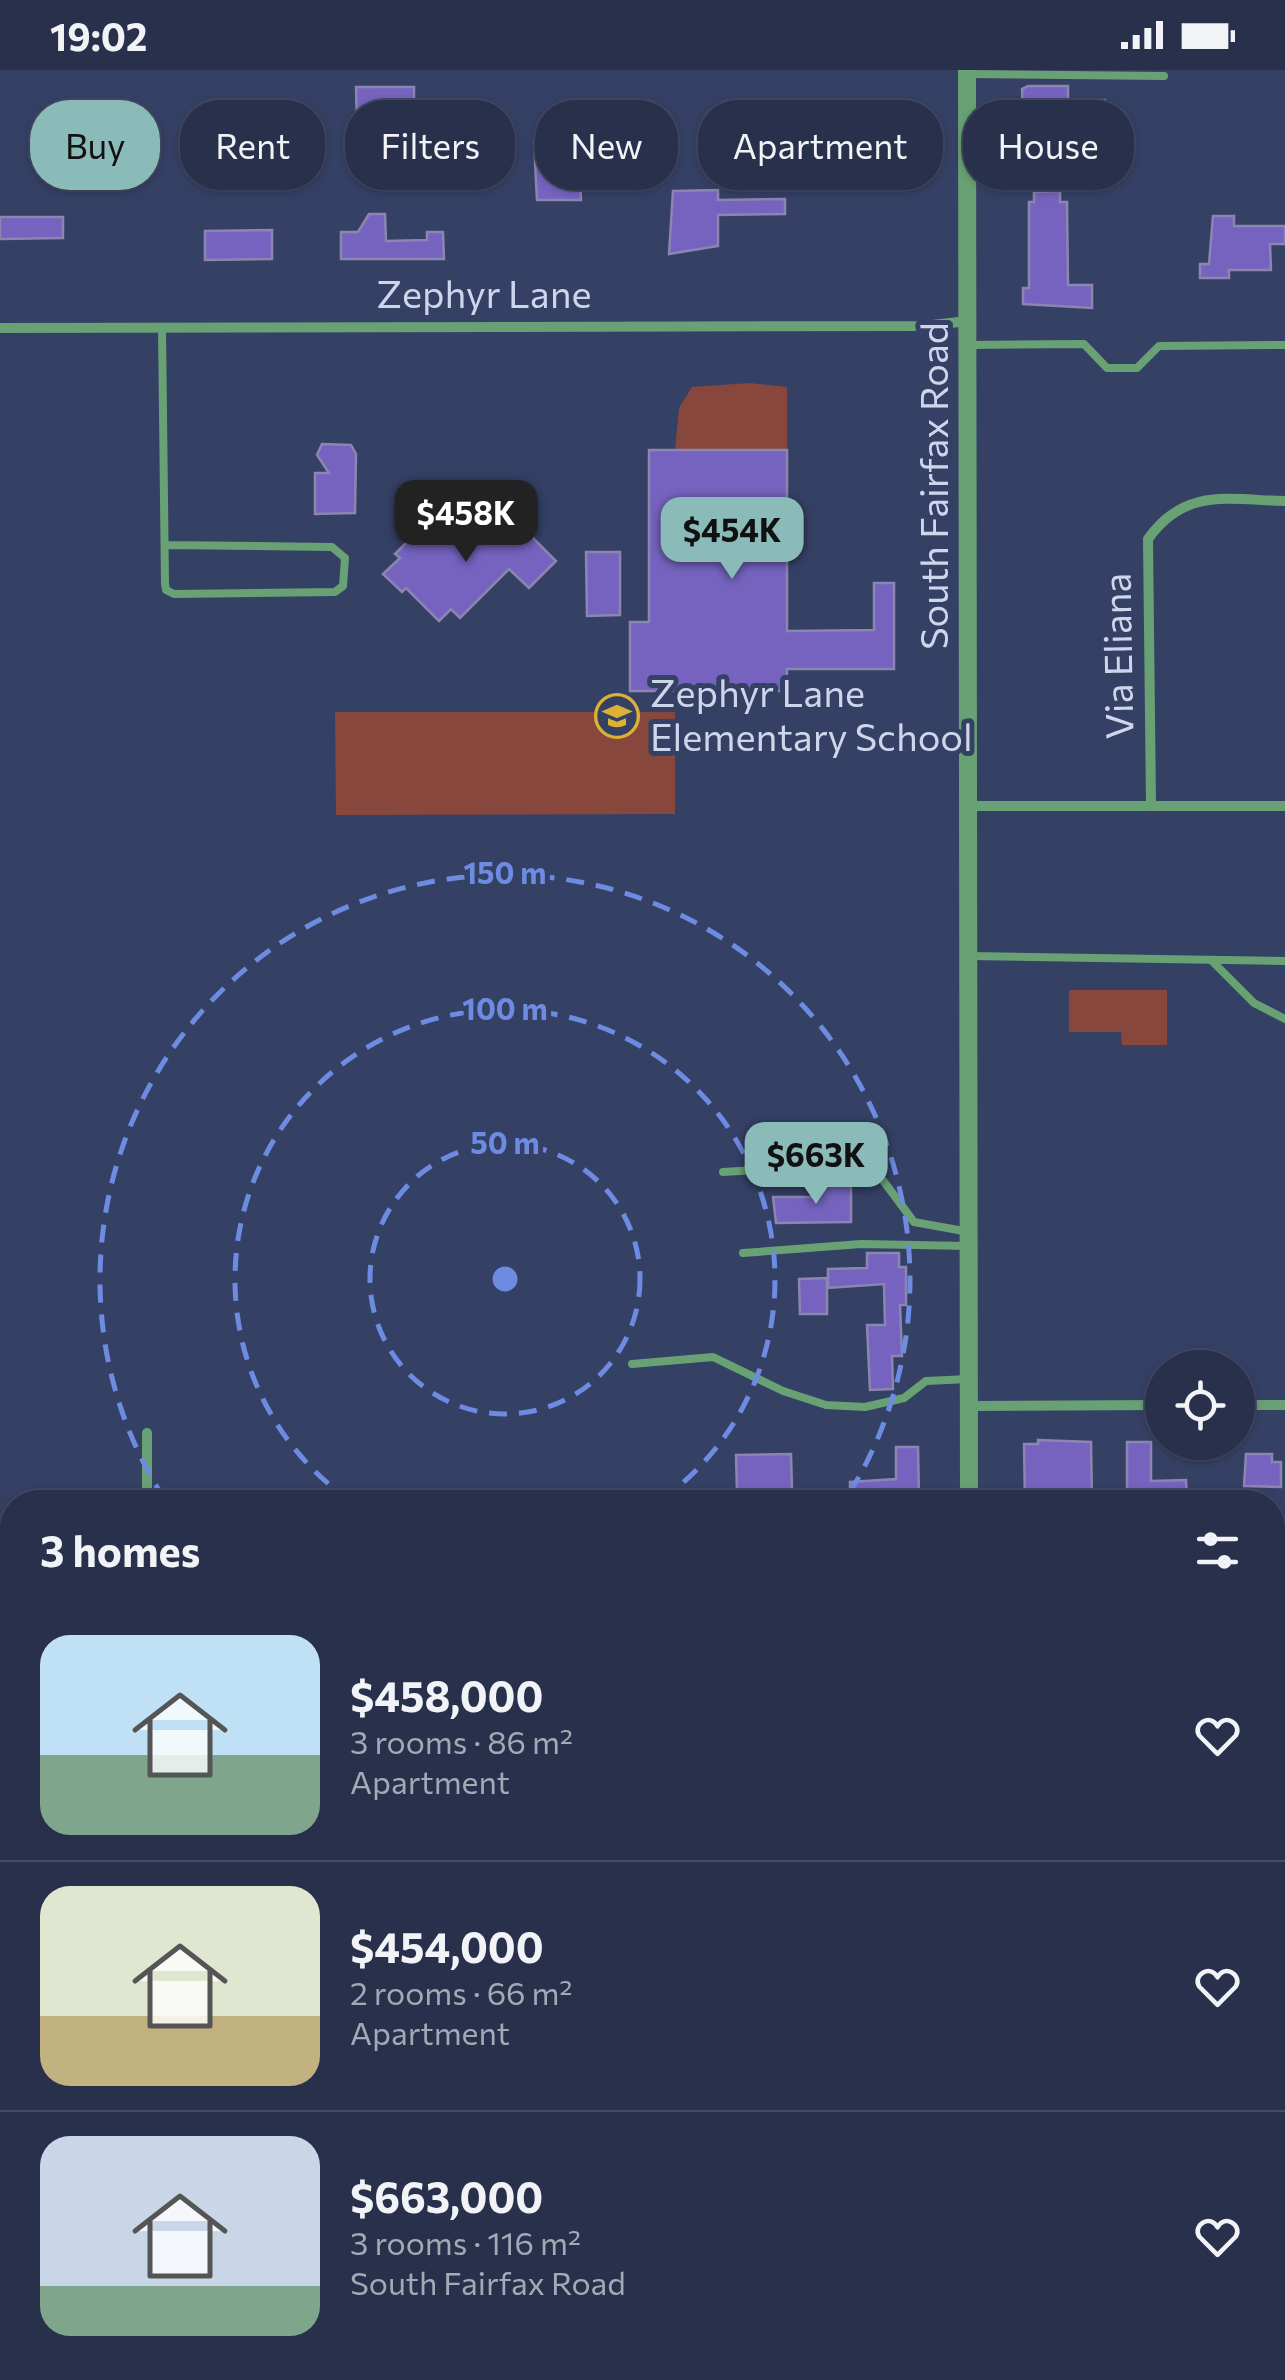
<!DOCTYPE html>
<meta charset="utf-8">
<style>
:root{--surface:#28304c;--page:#303853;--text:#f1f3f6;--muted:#a5a9b5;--line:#444b64;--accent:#8bbbb9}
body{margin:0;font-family:Commissioner,sans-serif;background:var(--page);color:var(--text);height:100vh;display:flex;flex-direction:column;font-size:38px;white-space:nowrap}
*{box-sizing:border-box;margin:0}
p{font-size:32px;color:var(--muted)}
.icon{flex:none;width:55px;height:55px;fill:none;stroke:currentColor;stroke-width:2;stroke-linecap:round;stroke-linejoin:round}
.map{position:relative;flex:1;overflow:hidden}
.drawer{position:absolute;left:0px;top:1420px;width:1285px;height:890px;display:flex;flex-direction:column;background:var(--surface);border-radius:40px 40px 0 0;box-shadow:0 2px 8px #0004,0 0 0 2px var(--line)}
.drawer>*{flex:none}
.banner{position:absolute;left:30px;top:30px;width:1225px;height:90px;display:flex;gap:20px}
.tools{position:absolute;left:1145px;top:1280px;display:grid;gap:20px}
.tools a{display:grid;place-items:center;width:110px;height:110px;border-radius:50%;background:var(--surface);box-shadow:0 2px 8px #0004,0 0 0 2px var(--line);font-size:50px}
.price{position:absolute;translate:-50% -85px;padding:0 22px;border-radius:20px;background:var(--accent);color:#111;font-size:32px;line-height:65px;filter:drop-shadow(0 2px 5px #0008)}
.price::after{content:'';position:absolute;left:50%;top:60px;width:30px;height:22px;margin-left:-15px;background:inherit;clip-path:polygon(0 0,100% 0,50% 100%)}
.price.selected{background:#222;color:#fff}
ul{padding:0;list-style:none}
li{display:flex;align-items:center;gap:30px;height:250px;padding:0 40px}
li+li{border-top:2px solid var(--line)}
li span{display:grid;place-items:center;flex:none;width:280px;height:200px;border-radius:30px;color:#555}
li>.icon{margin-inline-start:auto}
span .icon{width:120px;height:120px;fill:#fffc;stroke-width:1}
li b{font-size:42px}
h2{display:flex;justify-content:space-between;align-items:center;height:120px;padding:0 40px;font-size:42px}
.pill{padding:0 35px;border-radius:40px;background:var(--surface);box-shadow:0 2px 8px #0004,0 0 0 2px var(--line);font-size:35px;line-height:90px}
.pill.selected{background:var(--accent);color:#111}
.status{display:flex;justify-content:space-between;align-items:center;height:70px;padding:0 50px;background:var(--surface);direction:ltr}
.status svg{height:28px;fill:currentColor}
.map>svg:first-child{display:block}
</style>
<div class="status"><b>19:02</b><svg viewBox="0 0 49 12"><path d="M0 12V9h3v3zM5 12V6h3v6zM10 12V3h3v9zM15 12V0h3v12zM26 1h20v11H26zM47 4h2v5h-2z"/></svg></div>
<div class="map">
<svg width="1285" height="2310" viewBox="0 0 1285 2310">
<rect width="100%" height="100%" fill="#354065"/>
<g fill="#87473d">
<path d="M749,313L787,317V380H675L679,338L692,317Z"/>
<path d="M335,642H675V744L336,745Z"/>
<path d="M1069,920H1167V975H1122L1121,962H1069Z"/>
<path d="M0,1914L12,1915V2030L0,2021Z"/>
<path d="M0,2059L12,2074V2182L0,2183Z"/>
<path d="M0,2203H12V2298H95V2310H0Z"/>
<rect x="136" y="2298" width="313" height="12"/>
</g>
<g fill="#7563bf" stroke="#8b86b1" stroke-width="2.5">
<path d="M1028,16H1068V30H1105L1106,48H1067V78H1051V92H1032L1029,48H1023L1022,19Z"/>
<path d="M356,17H414V57H357Z"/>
<path d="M882,49H895V78H904V104H891L892,118H862V85H880Z"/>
<path d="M534,73H578L581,130H537Z"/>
<path d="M718,120V130L785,129V144L718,145V176L669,184L673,121Z"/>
<path d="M1060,121V132H1067L1068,215H1092V238L1023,234V218H1029V132H1034V122Z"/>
<path d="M369,144H385L386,171L427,170V162H443L444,189H341V162H358Z"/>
<path d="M1213,146H1234V156H1285V174H1270L1271,200H1229V208H1200V194H1209Z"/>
<path d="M0,147H63V168L0,169Z"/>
<path d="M272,160V189L205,190V161Z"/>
<path d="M322,374L351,375L356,384L355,443L315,444V403H329L317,385Z"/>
<path d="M649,380H787V561L874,560V513H894V599H787V621H630V552H649Z"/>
<path d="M505,440L556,491L529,518L509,499L460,548L451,539L439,551L406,518L402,522L383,504L400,488L395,484L431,448L465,481Z"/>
<path d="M586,482H620V545L587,546Z"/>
<path d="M816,1116H851V1152L776,1153L773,1127H816Z"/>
<path d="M867,1183H899V1197H906V1235H900L902,1286H892L893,1319L870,1320L867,1255H885L884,1214L828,1218V1199L867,1198Z"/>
<path d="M827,1208V1244H800L799,1209Z"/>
<path d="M1038,1370L1091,1372L1092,1432H1025L1024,1374H1038Z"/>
<path d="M1127,1372H1151V1411L1186,1410L1187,1432H1127Z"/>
<path d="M896,1377H918L919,1427H899V1432H850V1412L896,1409Z"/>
<path d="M791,1384L792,1420L737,1421L736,1385Z"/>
<path d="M1246,1384H1272V1392H1281V1417L1244,1416Z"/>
</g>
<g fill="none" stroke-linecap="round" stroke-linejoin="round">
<g stroke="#68a174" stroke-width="8">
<path d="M967,4L1164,6"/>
<path d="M162,257L165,513L166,520L174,524L335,522L343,516L345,488L332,477L165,475"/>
<path d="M968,275L1084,274L1107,298H1137L1159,276L1285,275"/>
<path d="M968,886L1285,891"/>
<path d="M1211,890L1254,933L1285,949"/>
<path d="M723,1102L857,1094L876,1101L914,1152L969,1162"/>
<path d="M743,1183L861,1174L969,1176"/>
<path d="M632,1294L713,1287L783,1321L826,1335L865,1337L904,1328L926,1311L969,1309"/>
</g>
<g stroke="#68a174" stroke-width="10">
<path d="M0,258L923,256L968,251"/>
<path d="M968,736H1285"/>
<path d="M1151,736L1148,469C1185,417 1228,430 1285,431"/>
<path d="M1238,1335H1285"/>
<path d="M969,1336L1162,1335"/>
<path d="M147,1363V1432"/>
<path d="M1272,1614H1285"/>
<path d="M0,1627H12"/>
<path d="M1272,1889H1285"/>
<path d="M1272,2164H1285"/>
</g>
<g stroke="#68a174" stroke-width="18">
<path d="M967,0L969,1432"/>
<path d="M967,2310L968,2298"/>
</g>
</g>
<g fill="none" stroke="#6d8be1" stroke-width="5" stroke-dasharray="18 12">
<circle cx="505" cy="1209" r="135"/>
<path d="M352 1432A270 270 0 1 1 658 1432"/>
<path d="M165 1430A405 405 0 1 1 845 1430"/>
</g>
<defs>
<g id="school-ring" transform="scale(2.25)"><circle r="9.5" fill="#354065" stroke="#dbb233" stroke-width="1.5"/><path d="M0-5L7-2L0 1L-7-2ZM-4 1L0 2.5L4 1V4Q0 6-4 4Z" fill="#dbb233"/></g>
</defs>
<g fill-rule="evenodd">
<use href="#school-ring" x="617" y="646"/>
</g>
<g text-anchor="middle" stroke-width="10" stroke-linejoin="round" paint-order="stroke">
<g font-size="38" fill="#ced6ec" stroke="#354065">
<text x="484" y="238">Zephyr Lane</text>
<text transform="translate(935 416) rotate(-90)" y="13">South Fairfax Road</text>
<text transform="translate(1119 586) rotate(-91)" y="13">Via Eliana</text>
</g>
<g font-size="38" fill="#ced6ec" stroke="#354065" text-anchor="start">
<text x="650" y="637">Zephyr Lane<tspan x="650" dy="44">Elementary School</tspan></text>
</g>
</g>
<circle cx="505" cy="1209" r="15" fill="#6d8be1" stroke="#354065" stroke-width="5"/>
<g font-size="30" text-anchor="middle" font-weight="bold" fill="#6d8be1" stroke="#354065" stroke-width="10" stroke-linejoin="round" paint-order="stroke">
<text x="505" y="814">150 m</text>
<text x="505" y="950">100 m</text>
<text x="505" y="1084">50 m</text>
</g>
</svg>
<div class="tools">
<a><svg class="icon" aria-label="locate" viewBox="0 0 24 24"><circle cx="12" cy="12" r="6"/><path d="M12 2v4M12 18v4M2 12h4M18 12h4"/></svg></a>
</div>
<b class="price selected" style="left:466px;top:495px">$458K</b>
<b class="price" style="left:732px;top:512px">$454K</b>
<b class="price" style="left:816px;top:1137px">$663K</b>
<div class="banner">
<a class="pill selected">Buy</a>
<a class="pill">Rent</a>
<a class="pill">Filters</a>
<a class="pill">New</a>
<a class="pill">Apartment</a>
<a class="pill">House</a>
</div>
<section class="drawer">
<h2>3 homes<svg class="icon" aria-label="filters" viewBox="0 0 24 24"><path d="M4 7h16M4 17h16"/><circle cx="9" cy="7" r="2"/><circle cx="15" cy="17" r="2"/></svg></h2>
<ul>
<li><span style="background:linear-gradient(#bfe0f5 60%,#7fa58c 0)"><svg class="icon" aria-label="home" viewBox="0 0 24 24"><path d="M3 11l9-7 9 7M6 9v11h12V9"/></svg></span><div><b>$458,000</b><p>3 rooms · 86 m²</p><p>Apartment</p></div><svg class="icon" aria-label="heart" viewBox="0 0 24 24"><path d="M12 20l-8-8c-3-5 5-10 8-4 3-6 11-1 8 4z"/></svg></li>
<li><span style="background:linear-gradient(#dfe7d0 65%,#c2b280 0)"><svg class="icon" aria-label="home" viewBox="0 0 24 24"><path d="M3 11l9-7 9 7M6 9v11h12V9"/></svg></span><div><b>$454,000</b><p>2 rooms · 66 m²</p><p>Apartment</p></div><svg class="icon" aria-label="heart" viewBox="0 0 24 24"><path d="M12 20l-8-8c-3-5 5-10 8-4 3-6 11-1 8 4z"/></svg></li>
<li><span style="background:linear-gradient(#c9d6e8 75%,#7fa58c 0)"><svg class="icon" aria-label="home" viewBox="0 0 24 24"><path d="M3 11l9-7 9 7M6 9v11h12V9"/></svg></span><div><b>$663,000</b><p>3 rooms · 116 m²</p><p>South Fairfax Road</p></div><svg class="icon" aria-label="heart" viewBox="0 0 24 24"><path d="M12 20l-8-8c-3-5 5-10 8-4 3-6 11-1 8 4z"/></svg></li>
</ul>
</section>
</div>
